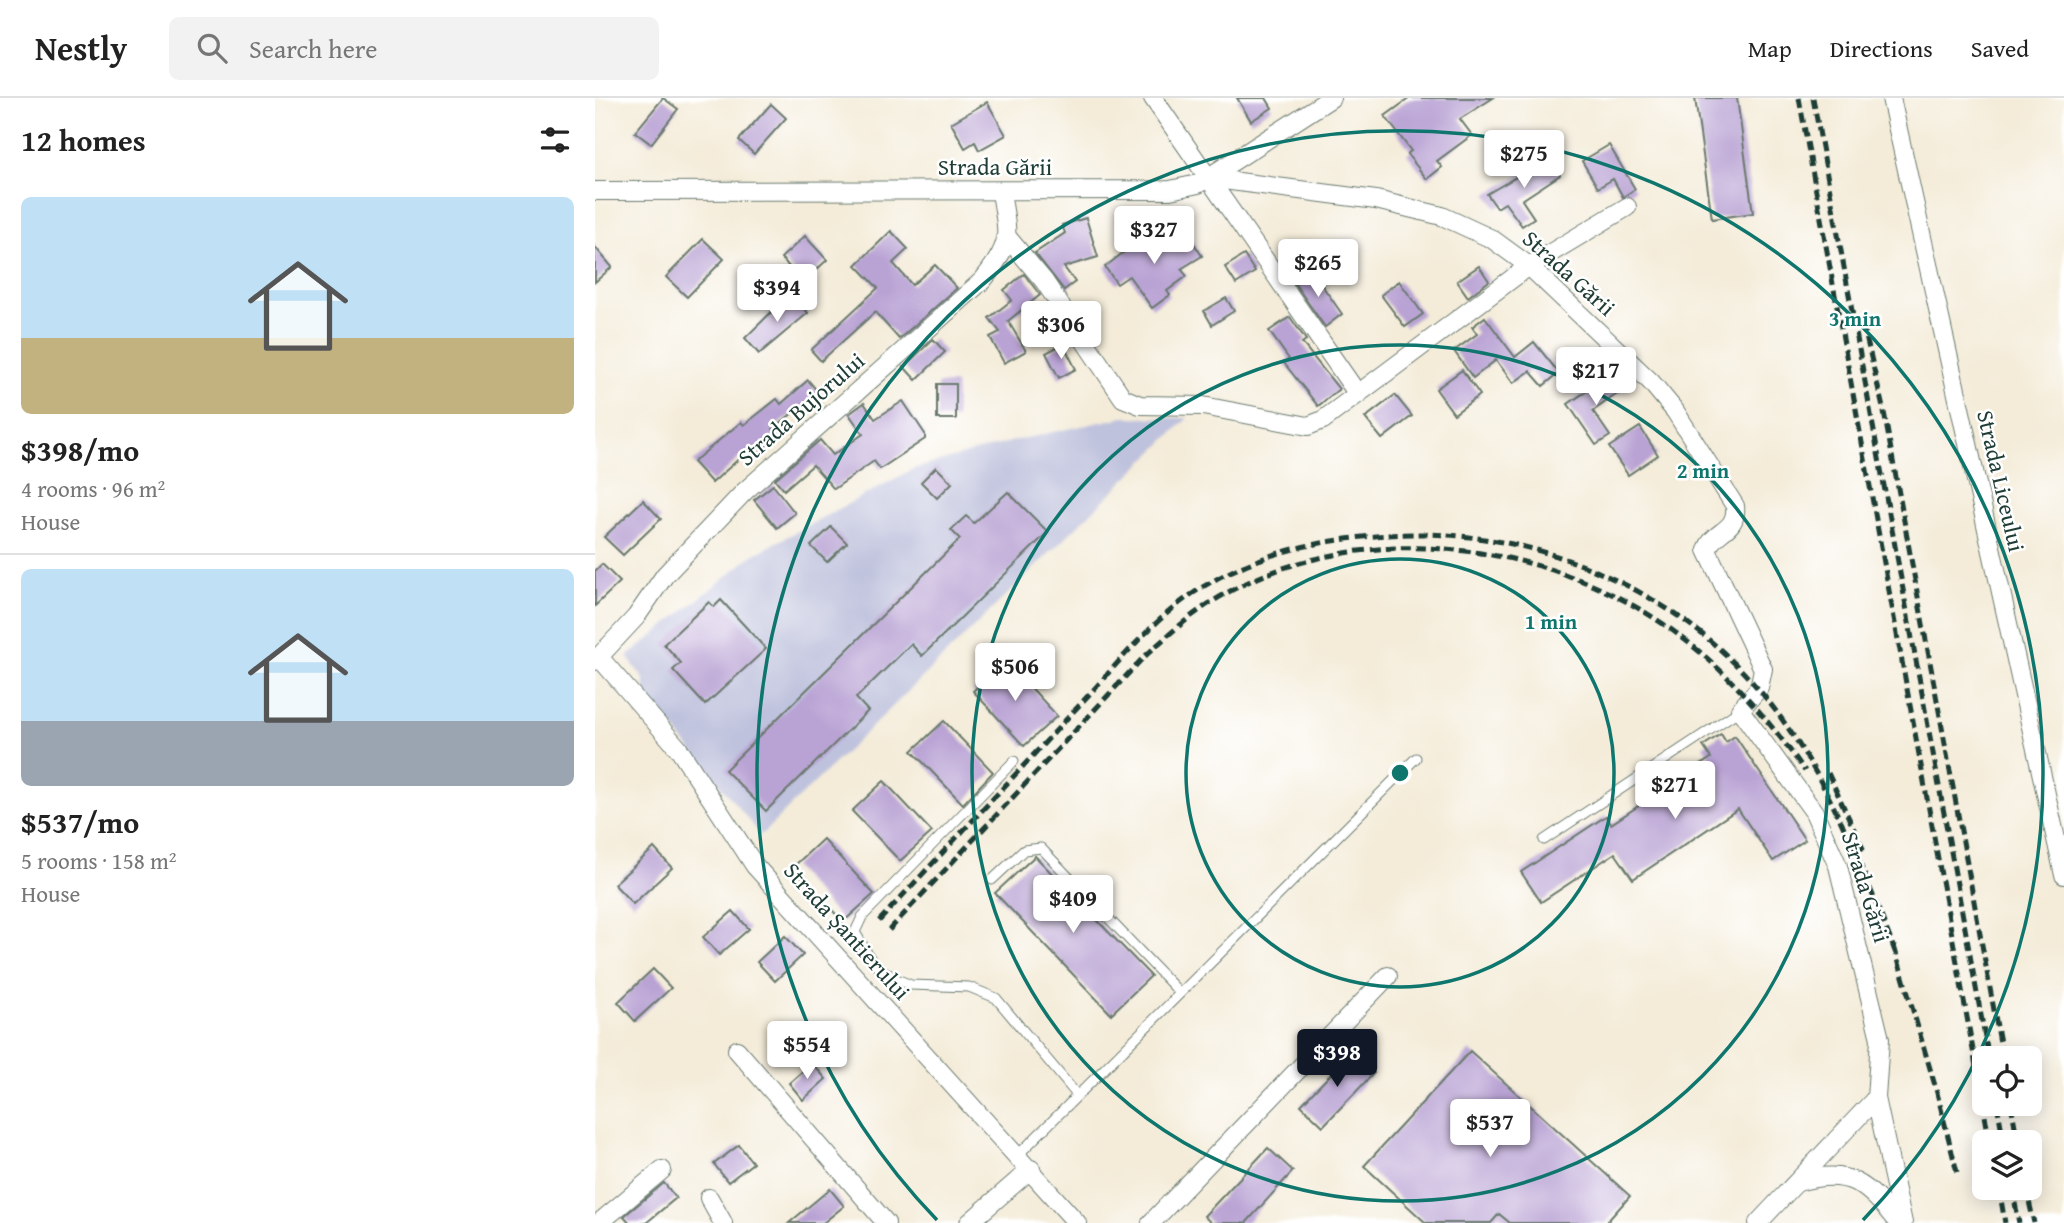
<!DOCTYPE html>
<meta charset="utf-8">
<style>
:root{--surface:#fff;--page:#f2f2f2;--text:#222;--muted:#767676;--line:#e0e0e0;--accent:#111827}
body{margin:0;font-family:"Gentium Book Plus",serif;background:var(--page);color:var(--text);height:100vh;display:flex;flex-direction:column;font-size:26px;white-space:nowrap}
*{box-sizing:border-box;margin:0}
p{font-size:23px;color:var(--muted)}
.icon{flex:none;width:38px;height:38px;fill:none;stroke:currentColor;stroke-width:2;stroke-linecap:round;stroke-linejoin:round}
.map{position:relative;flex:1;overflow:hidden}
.sheet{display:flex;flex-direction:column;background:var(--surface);width:595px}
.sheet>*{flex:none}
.tools{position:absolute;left:1377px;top:948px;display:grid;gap:14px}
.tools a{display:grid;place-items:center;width:70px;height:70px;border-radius:10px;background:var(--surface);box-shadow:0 4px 18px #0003;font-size:35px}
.price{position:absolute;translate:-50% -60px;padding:0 16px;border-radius:7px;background:#fff;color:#222;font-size:23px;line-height:46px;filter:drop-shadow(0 2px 4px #0008)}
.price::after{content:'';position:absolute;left:50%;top:42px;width:21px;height:16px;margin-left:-10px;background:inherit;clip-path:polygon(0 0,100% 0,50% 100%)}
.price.selected{background:var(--accent);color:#fff}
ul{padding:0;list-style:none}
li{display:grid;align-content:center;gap:14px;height:371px;padding:0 21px}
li+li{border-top:2px solid var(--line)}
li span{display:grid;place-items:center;height:217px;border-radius:10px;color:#555}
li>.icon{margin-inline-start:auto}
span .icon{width:126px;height:126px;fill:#fffc;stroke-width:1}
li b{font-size:30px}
h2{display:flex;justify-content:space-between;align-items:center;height:84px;padding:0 21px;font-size:30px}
header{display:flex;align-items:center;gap:42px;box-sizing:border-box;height:98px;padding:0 35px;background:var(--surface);border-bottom:2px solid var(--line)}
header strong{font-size:33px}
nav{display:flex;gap:38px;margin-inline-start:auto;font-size:24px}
.search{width:490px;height:63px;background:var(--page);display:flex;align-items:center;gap:18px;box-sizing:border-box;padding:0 24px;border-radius:10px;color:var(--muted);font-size:26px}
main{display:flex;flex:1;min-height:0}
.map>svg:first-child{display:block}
</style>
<header>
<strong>Nestly</strong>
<div class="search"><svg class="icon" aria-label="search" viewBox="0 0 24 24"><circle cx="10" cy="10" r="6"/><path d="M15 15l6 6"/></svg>Search here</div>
<nav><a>Map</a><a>Directions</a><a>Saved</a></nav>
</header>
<main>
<section class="sheet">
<h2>12 homes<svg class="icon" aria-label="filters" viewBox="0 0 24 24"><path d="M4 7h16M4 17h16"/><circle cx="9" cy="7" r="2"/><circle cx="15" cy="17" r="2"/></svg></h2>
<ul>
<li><span style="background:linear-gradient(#bfe0f5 65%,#c2b280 0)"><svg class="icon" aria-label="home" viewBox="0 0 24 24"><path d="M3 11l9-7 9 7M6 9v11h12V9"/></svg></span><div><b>$398/mo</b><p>4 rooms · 96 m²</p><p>House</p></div></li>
<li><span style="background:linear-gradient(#bfe0f5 70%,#9aa5b1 0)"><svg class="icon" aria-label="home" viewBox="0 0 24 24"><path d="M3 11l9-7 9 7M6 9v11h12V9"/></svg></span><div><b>$537/mo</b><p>5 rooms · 158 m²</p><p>House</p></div></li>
</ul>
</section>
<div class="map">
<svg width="1469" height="1125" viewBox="0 0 1469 1125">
<rect width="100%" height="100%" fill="#fff"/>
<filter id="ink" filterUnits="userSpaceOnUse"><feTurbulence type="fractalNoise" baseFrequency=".0143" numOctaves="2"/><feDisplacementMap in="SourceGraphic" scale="14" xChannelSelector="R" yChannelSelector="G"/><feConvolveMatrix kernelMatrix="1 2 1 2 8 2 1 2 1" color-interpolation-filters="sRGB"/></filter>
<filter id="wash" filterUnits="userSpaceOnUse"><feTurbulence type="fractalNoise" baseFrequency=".00686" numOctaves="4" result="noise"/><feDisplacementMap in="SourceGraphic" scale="28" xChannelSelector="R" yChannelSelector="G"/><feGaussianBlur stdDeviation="1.57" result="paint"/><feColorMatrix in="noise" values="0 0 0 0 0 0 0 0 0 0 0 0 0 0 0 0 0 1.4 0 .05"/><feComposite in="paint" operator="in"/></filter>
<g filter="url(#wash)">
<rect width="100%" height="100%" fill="#f4ecd9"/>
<path fill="#bfc2dd" d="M528,319L593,320L166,737L50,596L49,581L32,559L158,457L318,371L422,342Z"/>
<g id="blocks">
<g fill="#b9a3d4">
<path d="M68,0L83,11L56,46L40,34Z"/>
<path d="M642,0H671L677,10L656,23Z"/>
<path d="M815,0H898L865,21L877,37L842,63L847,69L832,81L812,56L816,53L790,18Z"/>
<path d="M1100,0H1142L1158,115L1117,121Z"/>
<path d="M392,4L411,37L384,52L380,44L370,50L356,25Z"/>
<path d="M176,6L191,20L159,56L144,42Z"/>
<path d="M1014,47L1040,91L1028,99L1018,81L1003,90L987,63Z"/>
<path d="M954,60L965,77L927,102L939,120L927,128L910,105L902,110L892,96Z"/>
<path d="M491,120L503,159L469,169L480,184L469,192L440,155L470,135L467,127Z"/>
<path d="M557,132L571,150L593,136L607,158L586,171L592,178L572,193L575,197L557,210L534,178L522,186L510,169Z"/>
<path d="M296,133L313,151L298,165L317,187L340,167L362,190L304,241L280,214L226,263L216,252L283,190L261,167Z"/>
<path d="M210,138L232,162L208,184L186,160Z"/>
<path d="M108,141L129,161L92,199L71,179Z"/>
<path d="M0,149L17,169L0,184Z"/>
<path d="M649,157L660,174L641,186L630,169Z"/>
<path d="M884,168L894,183L873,199L862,183Z"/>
<path d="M717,173L747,216L730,229L700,186Z"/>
<path d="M429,176L445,197L413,223L431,253L409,265L395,239L405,234L394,220L417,202L409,192Z"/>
<path d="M804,183L828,216L810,229L786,197Z"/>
<path d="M196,195L213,215L164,256L150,240Z"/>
<path d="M631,200L639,213L617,227L609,213Z"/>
<path d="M695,219L711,242L707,245L744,291L723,308L689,265L694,261L674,233Z"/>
<path d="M890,219L920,259L939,244L964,275L948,288L935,273L918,285L901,262L878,280L859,253L882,236L877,229Z"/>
<path d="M338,241L350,254L321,282L309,269Z"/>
<path d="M468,246L481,271L464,280L451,255Z"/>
<path d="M867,272L885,297L859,316L841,291Z"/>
<path d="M1018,275L1029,291L998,313L1015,338L1001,347L973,306Z"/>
<path d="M213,282L228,300L209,316L204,310L178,331L184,338L152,364L147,358L117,385L98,364L146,324L149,327L182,301L186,306Z"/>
<rect x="342" y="286" width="19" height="35"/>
<path d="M800,297L817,318L787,341L770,320Z"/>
<path d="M308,303L330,336V341L285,371L279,363L239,391L218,367L189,392L180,381L225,342L238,357L268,336L254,316L269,305L280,321Z"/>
<path d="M1045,329L1063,357L1033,377L1014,349Z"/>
<path d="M341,369L357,385L342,400L326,384Z"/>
<path d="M178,387L200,415L182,430L159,402Z"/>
<path d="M413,394L453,434L327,558L316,546L261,600L273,613L171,713L130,672L365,441L356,432L371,418L379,425Z"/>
<path d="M48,402L66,421L28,457L9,439Z"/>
<path d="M236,429L252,445L232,464L216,448Z"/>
<path d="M7,466L25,484L0,508V473Z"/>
<path d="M126,502L171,551L110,607L78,572L86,565L69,546L114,504L119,509Z"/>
<path d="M411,562L462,618L429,648L378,593Z"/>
<path d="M349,623L398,674L368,706L317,653Z"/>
<path d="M1126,636L1131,644L1140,638L1210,742L1178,763L1143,711L1038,781L1020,755L946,804L926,774L1011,718L1016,726L1116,660L1108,648Z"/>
<path d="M289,683L337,734L305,763L257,713Z"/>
<path d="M228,741L279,796L248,824L198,769Z"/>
<path d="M59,750L77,770L38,806L19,786Z"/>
<path d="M440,758L556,878L516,916L400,795Z"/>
<path d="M138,813L154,831L124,857L108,839Z"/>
<path d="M190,838L208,857L180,883L162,864Z"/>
<path d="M58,871L76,890L40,923L23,904Z"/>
<path d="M875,953L1035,1098L1011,1125H915L904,1116L896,1125H831L769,1068Z"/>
<path d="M757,954L779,975L728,1028L706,1007Z"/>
<path d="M217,965L231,981L208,1002L194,985Z"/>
<path d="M144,1047L158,1065L133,1084L119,1066Z"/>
<path d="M673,1050L698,1073L651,1125H616L609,1118Z"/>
<path d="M69,1085L81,1100L51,1125H35L29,1118Z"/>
<path d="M235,1091L249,1108L228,1125H194Z"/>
</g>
</g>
</g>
<g filter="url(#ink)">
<use href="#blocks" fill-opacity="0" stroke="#6a7a6e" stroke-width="2"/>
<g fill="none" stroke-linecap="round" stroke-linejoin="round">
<g stroke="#6a7a6e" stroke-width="11">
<g id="service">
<path d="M419,663L267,819L260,834L278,865L299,880L316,887L374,889L401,900L482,997"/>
<path d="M949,742L1145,612"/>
<path d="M397,782L429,752L446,750L585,895"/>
<path d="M423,1057L821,660"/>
</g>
</g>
<g stroke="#6a7a6e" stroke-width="20">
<g id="minor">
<path d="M558,0L762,295"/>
<path d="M1296,0L1469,777"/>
<path d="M613,80L781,102L847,118L897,141L934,168L1056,284L1080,313L1140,408C1143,434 1118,432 1112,452L1168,571L1164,590L1145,612L1219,714L1243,768L1285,941L1281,1000L1308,1125"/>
<path d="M0,93L575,92L603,86L736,0"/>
<path d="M413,140L449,183L528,300L545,307L608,308L713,328L728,322L934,168L1032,109"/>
<path d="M4,559L83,650L160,768L482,1125"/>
<path d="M0,563L41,519L70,477L150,393L388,182C418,144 413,139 406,94"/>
<path d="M142,952L291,1125"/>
<path d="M1203,1084C1255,1069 1272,1086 1303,1125"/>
<path d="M114,1100L128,1125"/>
<path d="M4,1125L67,1072"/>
<path d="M374,1125L436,1071"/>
<path d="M556,1125L793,878"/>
<path d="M1163,1125L1281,1000"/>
</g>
</g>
<use href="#service" stroke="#fff" stroke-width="9"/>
<use href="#minor" stroke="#fff" stroke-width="18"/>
<g stroke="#1f3d34" stroke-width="5" stroke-dasharray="10 5" stroke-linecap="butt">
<path d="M1204,0L1395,1045"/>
<path d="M1218,0L1394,961"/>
<path d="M1268,226L1289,314L1408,961"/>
<path d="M1233,675L1270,755"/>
<path d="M284,823C348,754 413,685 477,615C516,574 552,526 600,494C664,451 742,438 817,436C883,435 953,450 1012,478C1181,555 1238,693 1301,856"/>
<path d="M294,832L547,561C573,537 599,513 630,496C769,418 960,443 1085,538C1134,575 1175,623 1210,673"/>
<path d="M1299,848L1341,991L1362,1074"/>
<path d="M1402,1006L1409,1045"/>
<path d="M1416,1006L1423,1045"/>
<path d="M1404,1090L1410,1125"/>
<path d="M1417,1090L1424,1125"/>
<path d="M1431,1090L1439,1125"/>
</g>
</g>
</g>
<g fill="none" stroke="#0f766e" stroke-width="3.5">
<circle cx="805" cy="675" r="214"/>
<circle cx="805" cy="675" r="428"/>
<path d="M342 1122A643 643 0 1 1 1268 1122"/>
</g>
<g text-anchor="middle" stroke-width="5" stroke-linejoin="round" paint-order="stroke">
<g font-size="23" fill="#1f3d34" stroke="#fff">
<text x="400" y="77">Strada Gării</text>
<text transform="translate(974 175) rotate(42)" y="8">Strada Gării</text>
<text transform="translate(206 311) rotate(-41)" y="8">Strada Bujorului</text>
<text transform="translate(1406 383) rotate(77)" y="8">Strada Liceului</text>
<text transform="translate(1271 789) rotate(73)" y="8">Strada Gării</text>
<text transform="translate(252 833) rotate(48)" y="8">Strada Șantierului</text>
</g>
</g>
<circle cx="805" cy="675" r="10" fill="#0f766e" stroke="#fff" stroke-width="3.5"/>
<g font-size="21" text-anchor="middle" font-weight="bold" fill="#0f766e" stroke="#fff" stroke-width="5" stroke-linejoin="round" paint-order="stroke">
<text x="1260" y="228">3 min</text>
<text x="1108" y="380">2 min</text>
<text x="956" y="531">1 min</text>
</g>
</svg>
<div class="tools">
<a><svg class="icon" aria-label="locate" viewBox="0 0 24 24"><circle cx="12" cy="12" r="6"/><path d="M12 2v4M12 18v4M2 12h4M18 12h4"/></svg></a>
<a><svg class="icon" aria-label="layers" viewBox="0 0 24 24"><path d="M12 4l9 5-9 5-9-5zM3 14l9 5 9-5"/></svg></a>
</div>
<b class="price" style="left:929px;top:92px">$275</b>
<b class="price" style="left:559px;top:168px">$327</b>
<b class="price" style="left:723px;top:201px">$265</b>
<b class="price" style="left:182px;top:226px">$394</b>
<b class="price" style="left:466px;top:263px">$306</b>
<b class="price" style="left:1001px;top:309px">$217</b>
<b class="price" style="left:420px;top:605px">$506</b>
<b class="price" style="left:1080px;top:723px">$271</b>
<b class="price" style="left:478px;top:837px">$409</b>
<b class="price" style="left:212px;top:983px">$554</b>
<b class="price selected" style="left:742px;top:991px">$398</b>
<b class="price" style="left:895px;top:1061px">$537</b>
</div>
</main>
